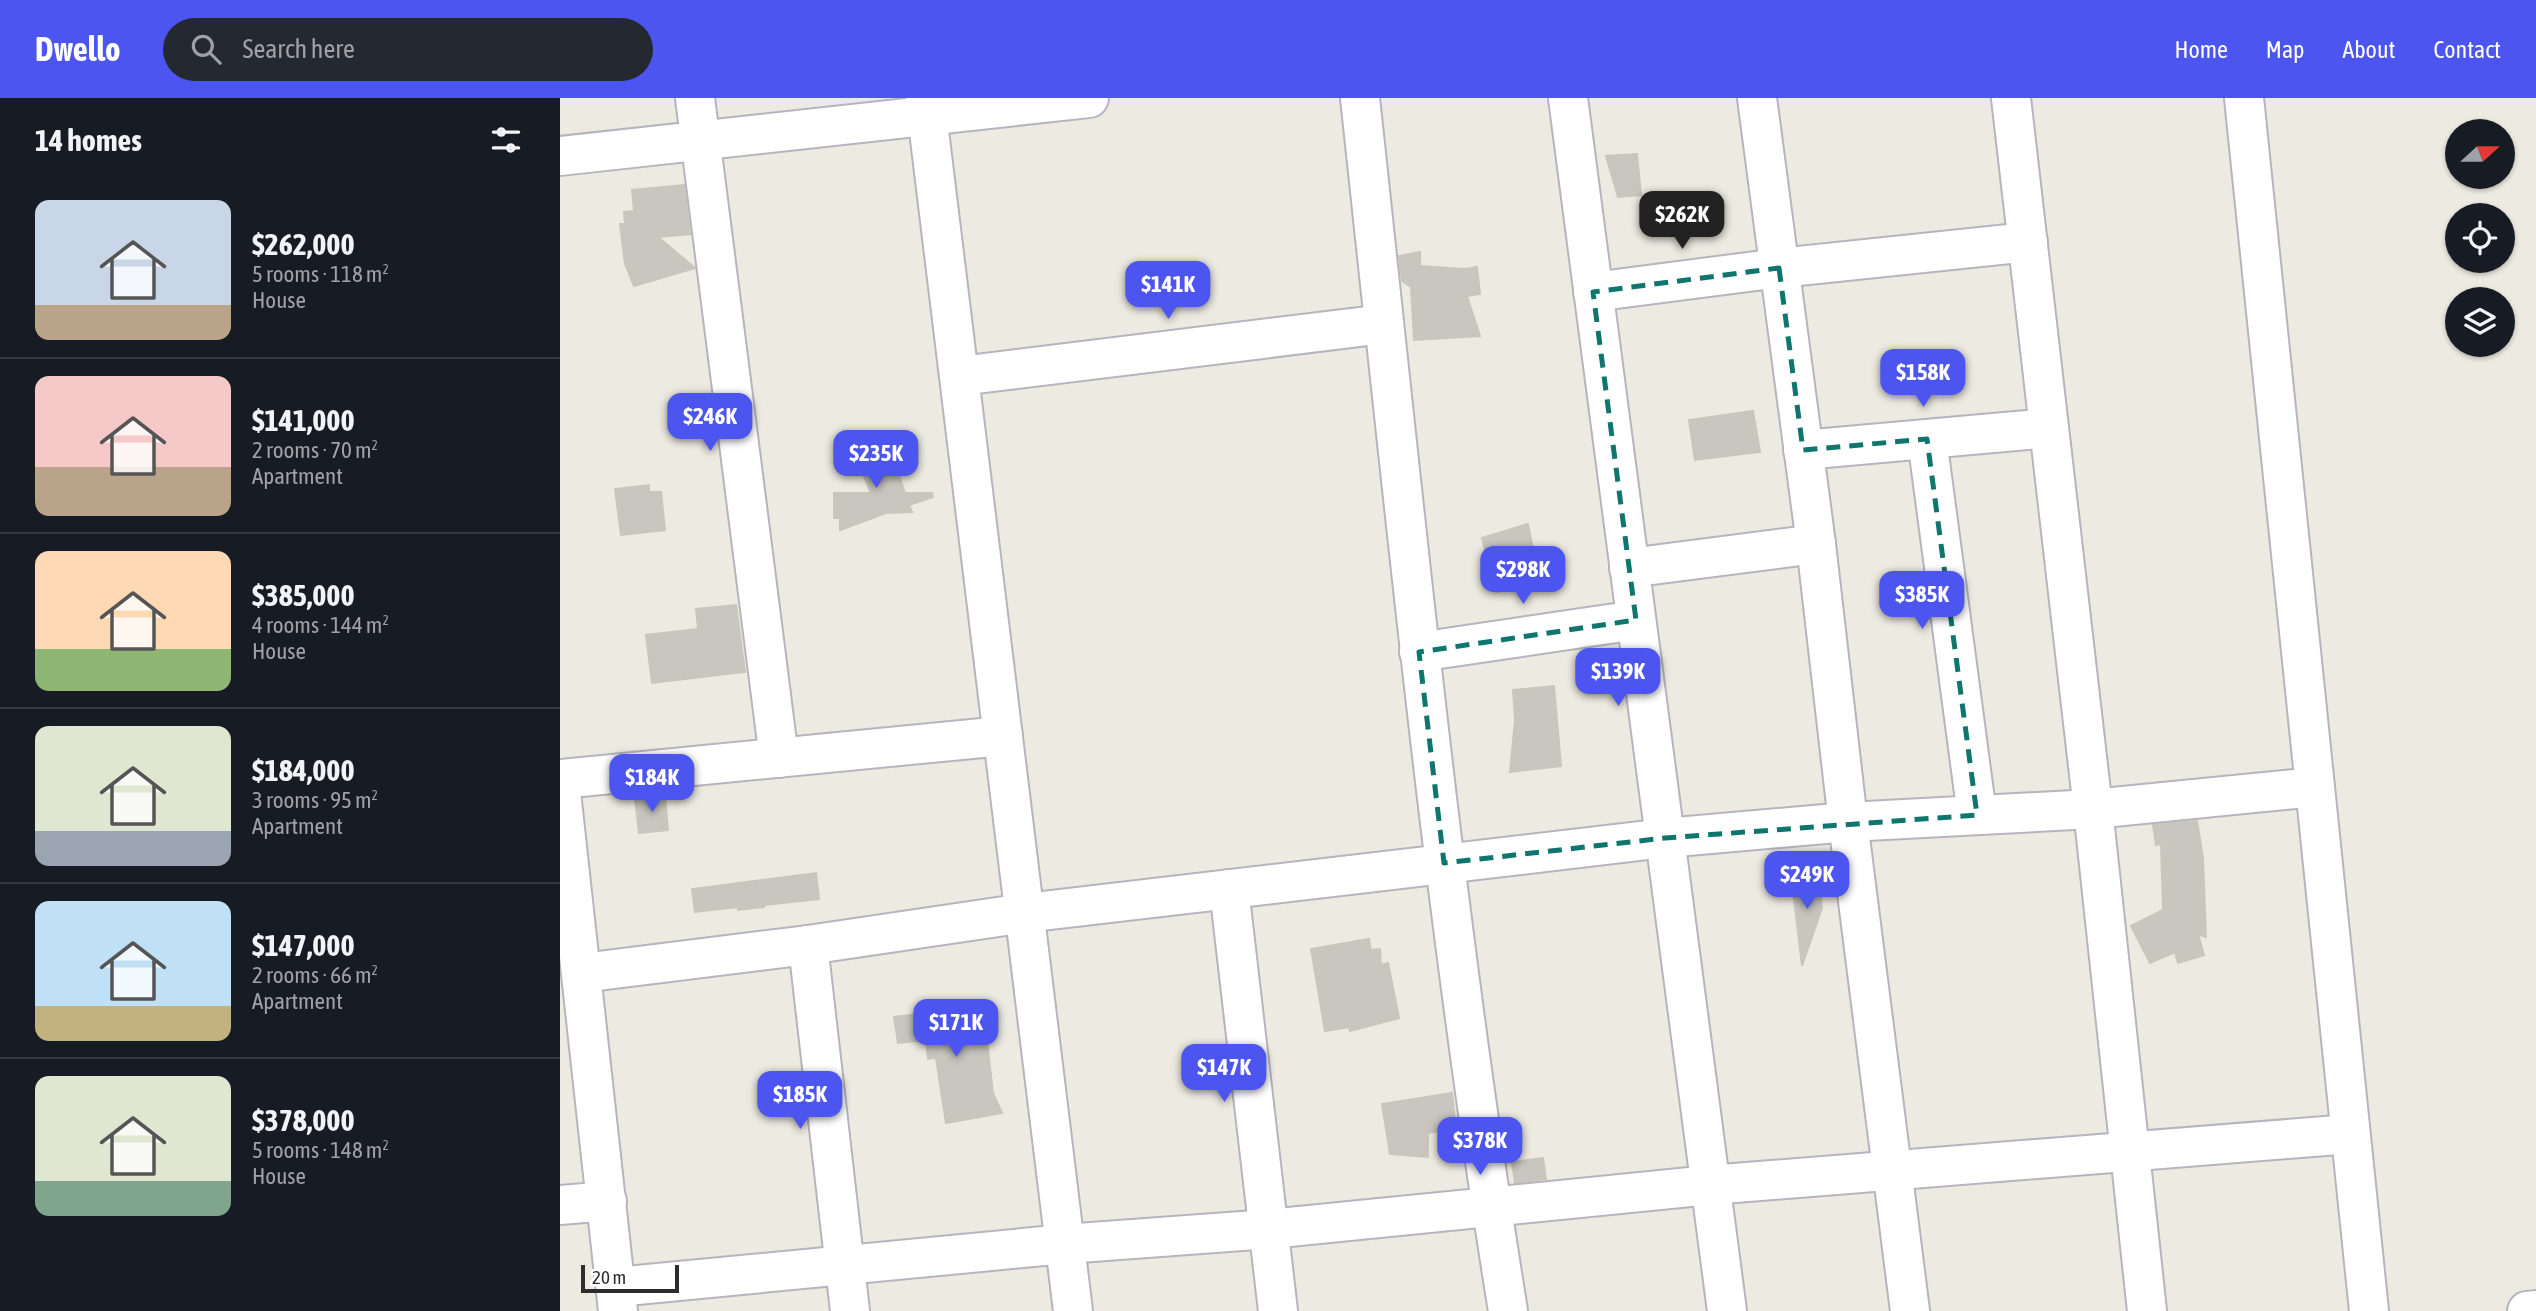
<!DOCTYPE html>
<meta charset="utf-8">
<style>
:root{--surface:#171b24;--page:#242831;--text:#f1f3f6;--muted:#9ea1a6;--line:#363941;--accent:#4c55ef}
body{margin:0;font-family:"Asap Condensed",sans-serif;background:var(--page);color:var(--text);height:100vh;display:flex;flex-direction:column;font-size:26px;white-space:nowrap}
*{box-sizing:border-box;margin:0}
p{font-size:23px;color:var(--muted)}
.icon{flex:none;width:38px;height:38px;fill:none;stroke:currentColor;stroke-width:2;stroke-linecap:round;stroke-linejoin:round}
.map{position:relative;flex:1;overflow:hidden}
.sheet{display:flex;flex-direction:column;background:var(--surface);width:560px}
.sheet>*{flex:none}
.needle{width:46px;rotate:69deg}
.tools{position:absolute;left:1885px;top:21px;display:grid;gap:14px}
.tools a{display:grid;place-items:center;width:70px;height:70px;border-radius:50%;background:var(--surface);box-shadow:0 2px 5px #0004;font-size:35px}
.scale{position:absolute;left:21px;bottom:18px;width:98px;box-sizing:border-box;padding-left:7px;border:4px solid #2d2d2d;border-top:0;font-size:19px;line-height:24px;white-space:nowrap;color:#2d2d2d;-webkit-text-stroke:5px #fff;paint-order:stroke}
.price{position:absolute;translate:-50% -60px;padding:0 16px;border-radius:14px;background:var(--accent);color:#fff;font-size:23px;line-height:46px;filter:drop-shadow(0 2px 4px #0008)}
.price::after{content:'';position:absolute;left:50%;top:42px;width:21px;height:16px;margin-left:-10px;background:inherit;clip-path:polygon(0 0,100% 0,50% 100%)}
.price.selected{background:#222;color:#fff}
ul{padding:0;list-style:none}
li{display:flex;align-items:center;gap:21px;height:175px;padding:0 35px}
li+li{border-top:2px solid var(--line)}
li span{display:grid;place-items:center;flex:none;width:196px;height:140px;border-radius:14px;color:#555}
li>.icon{margin-inline-start:auto}
span .icon{width:84px;height:84px;fill:#fffc;stroke-width:1}
li b{font-size:30px}
h2{display:flex;justify-content:space-between;align-items:center;height:84px;padding:0 35px;font-size:30px}
header{display:flex;align-items:center;gap:42px;box-sizing:border-box;height:98px;padding:0 35px;background:var(--accent);color:#fff}
header strong{font-size:33px}
nav{display:flex;gap:38px;margin-inline-start:auto;font-size:24px}
.search{width:490px;height:63px;background:var(--page);display:flex;align-items:center;gap:18px;box-sizing:border-box;padding:0 24px;border-radius:38px;color:var(--muted);font-size:26px}
main{display:flex;flex:1;min-height:0}
.map>svg:first-child{display:block}
</style>
<header>
<strong>Dwello</strong>
<div class="search"><svg class="icon" aria-label="search" viewBox="0 0 24 24"><circle cx="10" cy="10" r="6"/><path d="M15 15l6 6"/></svg>Search here</div>
<nav><a>Home</a><a>Map</a><a>About</a><a>Contact</a></nav>
</header>
<main>
<section class="sheet">
<h2>14 homes<svg class="icon" aria-label="filters" viewBox="0 0 24 24"><path d="M4 7h16M4 17h16"/><circle cx="9" cy="7" r="2"/><circle cx="15" cy="17" r="2"/></svg></h2>
<ul>
<li><span style="background:linear-gradient(#c9d6e8 75%,#b9a48a 0)"><svg class="icon" aria-label="home" viewBox="0 0 24 24"><path d="M3 11l9-7 9 7M6 9v11h12V9"/></svg></span><div><b>$262,000</b><p>5 rooms · 118 m²</p><p>House</p></div></li>
<li><span style="background:linear-gradient(#f6c9c9 65%,#b9a48a 0)"><svg class="icon" aria-label="home" viewBox="0 0 24 24"><path d="M3 11l9-7 9 7M6 9v11h12V9"/></svg></span><div><b>$141,000</b><p>2 rooms · 70 m²</p><p>Apartment</p></div></li>
<li><span style="background:linear-gradient(#ffd9b3 70%,#8fb573 0)"><svg class="icon" aria-label="home" viewBox="0 0 24 24"><path d="M3 11l9-7 9 7M6 9v11h12V9"/></svg></span><div><b>$385,000</b><p>4 rooms · 144 m²</p><p>House</p></div></li>
<li><span style="background:linear-gradient(#dfe7d0 75%,#9aa5b1 0)"><svg class="icon" aria-label="home" viewBox="0 0 24 24"><path d="M3 11l9-7 9 7M6 9v11h12V9"/></svg></span><div><b>$184,000</b><p>3 rooms · 95 m²</p><p>Apartment</p></div></li>
<li><span style="background:linear-gradient(#bfe0f5 75%,#c2b280 0)"><svg class="icon" aria-label="home" viewBox="0 0 24 24"><path d="M3 11l9-7 9 7M6 9v11h12V9"/></svg></span><div><b>$147,000</b><p>2 rooms · 66 m²</p><p>Apartment</p></div></li>
<li><span style="background:linear-gradient(#dfe7d0 75%,#7fa58c 0)"><svg class="icon" aria-label="home" viewBox="0 0 24 24"><path d="M3 11l9-7 9 7M6 9v11h12V9"/></svg></span><div><b>$378,000</b><p>5 rooms · 148 m²</p><p>House</p></div></li>
</ul>
</section>
<div class="map">
<svg width="1976" height="1213" viewBox="0 0 1976 1213">
<rect width="100%" height="100%" fill="#edeae1"/>
<g fill="#c9c6c0" stroke="#c9c6ba" stroke-width="2">
<path d="M1077,56L1081,97L1058,99L1046,58Z"/>
<path d="M124,87L130,136L98,139L135,170L74,188L65,166L60,126H65L64,114L74,113L72,92Z"/>
<path d="M860,154V168L905,171L917,169L920,196L907,198L920,238L854,242L851,189L842,183L839,158Z"/>
<path d="M1193,313L1200,354L1135,362L1129,322Z"/>
<path d="M327,343L345,395H372L373,399L349,407L352,414L326,415L280,432V420H274V395H311L294,355Z"/>
<path d="M89,387V394H101L105,432L61,437L55,391Z"/>
<path d="M968,426L979,483L936,494L922,440Z"/>
<path d="M176,507L185,574L92,585L86,537L138,531L136,511Z"/>
<path d="M994,588L1001,668L950,674L955,622L953,592Z"/>
<path d="M105,698L108,732L79,735L75,701Z"/>
<path d="M1637,723L1643,760L1646,839L1638,836L1644,857L1618,865L1615,854L1590,865L1571,828L1603,812L1601,746L1596,747L1593,727Z"/>
<path d="M256,775L259,801L204,807V809L178,812V809L135,814L132,791Z"/>
<path d="M1259,782L1262,810L1242,868L1232,784Z"/>
<path d="M809,841L811,852L820,851L821,867L828,865L839,920L790,933L789,929L765,933L751,851Z"/>
<path d="M423,909L433,995L442,1015L386,1025L376,960L368,961L366,942L338,945L334,919Z"/>
<path d="M892,995L896,1031L868,1035V1059L830,1056L822,1006Z"/>
<path d="M983,1060L986,1081L955,1085L952,1064Z"/>
</g>
<g fill="none" stroke-linecap="round" stroke-linejoin="round">
<g stroke="#b4b5bf" stroke-width="42">
<g id="minor">
<path d="M135,0L219,660"/>
<path d="M365,0L513,1213"/>
<path d="M800,0C844,405 883,811 948,1213"/>
<path d="M1008,0L1167,1213"/>
<path d="M1197,0L1256,446L1288,724L1350,1213"/>
<path d="M1451,0L1533,711L1587,1213"/>
<path d="M1684,0L1809,1213"/>
<path d="M0,58L529,0"/>
<path d="M1033,194L1219,170L1468,144"/>
<path d="M400,278L824,226"/>
<path d="M1367,341L1417,717"/>
<path d="M1243,352L1489,330"/>
<path d="M1069,470L1256,446"/>
<path d="M859,554L1076,522"/>
<path d="M0,681L443,638"/>
<path d="M0,685L58,1213"/>
<path d="M669,791L718,1213"/>
<path d="M248,847L290,1213"/>
<path d="M22,875L248,847L465,815L1105,740L1288,724L1533,711L1755,689"/>
<path d="M0,1107L47,1103"/>
<path d="M56,1189L505,1146L709,1131L1150,1087L1790,1036"/>
<path d="M1967,1213L1976,1212"/>
</g>
</g>
<use href="#minor" stroke="#fff" stroke-width="38"/>
</g>
<path fill="none" stroke="#0f766e" stroke-width="5" stroke-dasharray="14 9" stroke-linejoin="round" d="M1219,170L1243,352L1367,341L1417,717L1105,740L884,765L859,554L1076,522L1033,194Z"/>
</svg>
<div class="tools">
<a><svg class="needle" viewBox="-14 -14 28 28"><path d="M0-13l5 13h-10z" fill="#e53935"/><path d="M0 13l5-13h-10z" fill="#9ea1a6"/></svg></a>
<a><svg class="icon" aria-label="locate" viewBox="0 0 24 24"><circle cx="12" cy="12" r="6"/><path d="M12 2v4M12 18v4M2 12h4M18 12h4"/></svg></a>
<a><svg class="icon" aria-label="layers" viewBox="0 0 24 24"><path d="M12 4l9 5-9 5-9-5zM3 14l9 5 9-5"/></svg></a>
</div>
<div class="scale">20 m</div>
<b class="price selected" style="left:1122px;top:153px">$262K</b>
<b class="price" style="left:608px;top:223px">$141K</b>
<b class="price" style="left:1363px;top:311px">$158K</b>
<b class="price" style="left:150px;top:355px">$246K</b>
<b class="price" style="left:316px;top:392px">$235K</b>
<b class="price" style="left:963px;top:508px">$298K</b>
<b class="price" style="left:1362px;top:533px">$385K</b>
<b class="price" style="left:1058px;top:610px">$139K</b>
<b class="price" style="left:92px;top:716px">$184K</b>
<b class="price" style="left:1247px;top:813px">$249K</b>
<b class="price" style="left:396px;top:961px">$171K</b>
<b class="price" style="left:664px;top:1006px">$147K</b>
<b class="price" style="left:240px;top:1033px">$185K</b>
<b class="price" style="left:920px;top:1079px">$378K</b>
</div>
</main>
